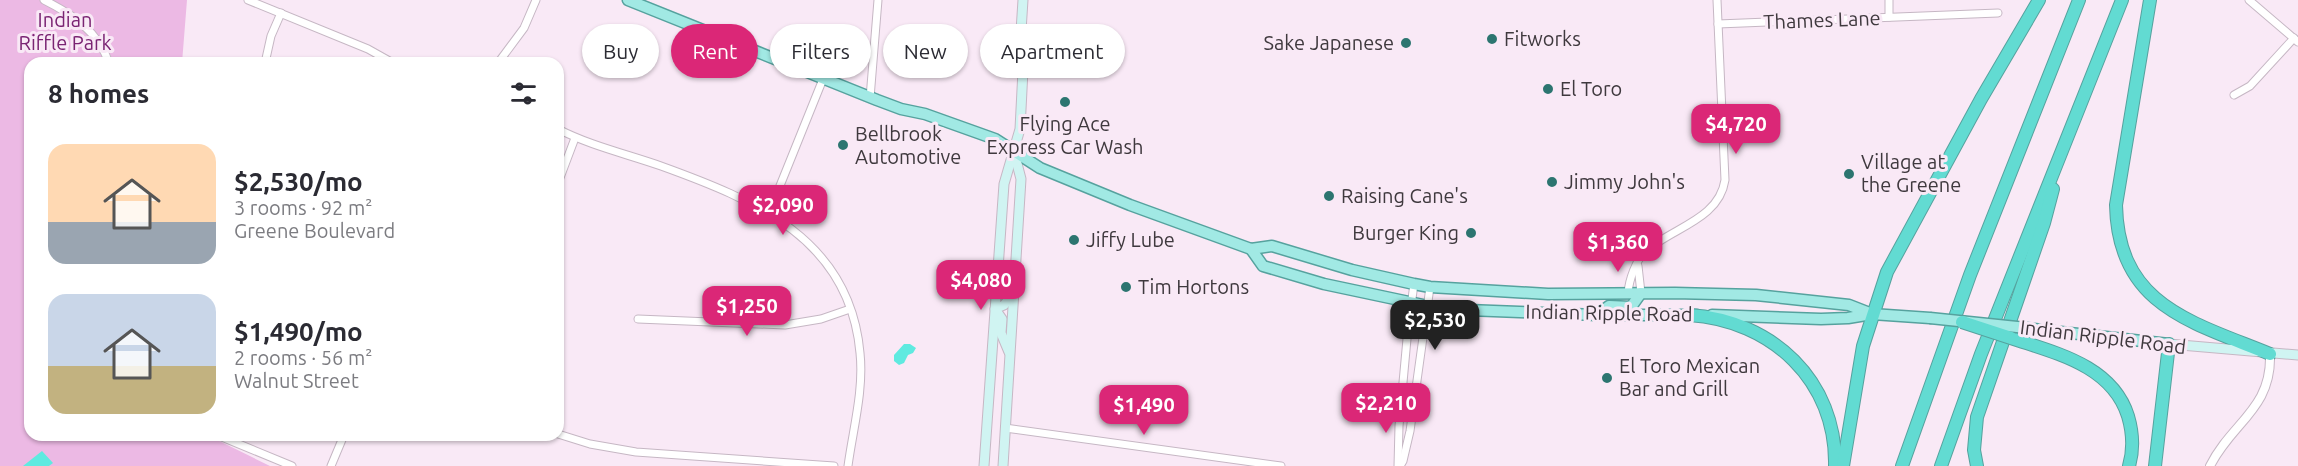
<!DOCTYPE html>
<meta charset="utf-8">
<style>
:root{--surface:#fff;--page:#f7f7f7;--text:#2b2b33;--muted:#7c7c81;--accent:#db2777}
body{margin:0;font-family:Ubuntu,sans-serif;background:var(--page);color:var(--text);height:100vh;display:flex;flex-direction:column;font-size:22px;white-space:nowrap}
*{box-sizing:border-box;margin:0}
p{font-size:20px;color:var(--muted)}
.icon{flex:none;width:33px;height:33px;fill:none;stroke:currentColor;stroke-width:2;stroke-linecap:round;stroke-linejoin:round}
.map{position:relative;flex:1;overflow:hidden}
.sheet{position:absolute;left:24px;top:57px;width:540px;height:384px;display:flex;flex-direction:column;background:var(--surface);border-radius:18px;box-shadow:0 2px 4px #0004}
.sheet>*{flex:none}
.hud{position:absolute;left:582px;top:24px;width:570px;height:54px;display:flex;gap:12px}
.price{position:absolute;translate:-50% -51px;padding:0 14px;border-radius:12px;background:var(--accent);color:#fff;font-size:20px;line-height:39px;filter:drop-shadow(0 2px 3px #0008)}
.price::after{content:'';position:absolute;left:50%;top:36px;width:18px;height:14px;margin-left:-9px;background:inherit;clip-path:polygon(0 0,100% 0,50% 100%)}
.price.active{background:#222;color:#fff}
ul{padding:0;list-style:none}
li{display:flex;align-items:center;gap:18px;height:150px;padding:0 24px}
li span{display:grid;place-items:center;flex:none;width:168px;height:120px;border-radius:18px;color:#555}
li>.icon{margin-inline-start:auto}
span .icon{width:72px;height:72px;fill:#fffc;stroke-width:1}
li b{font-size:26px}
h2{display:flex;justify-content:space-between;align-items:center;height:72px;padding:0 24px;font-size:26px}
.pill{padding:0 21px;border-radius:27px;background:var(--surface);box-shadow:0 2px 4px #0004;font-size:21px;line-height:54px}
.pill.active{background:var(--accent);color:#fff}
.map>svg:first-child{display:block}
</style>
<div class="map">
<svg width="2298" height="466" viewBox="0 0 2298 466">
<rect width="100%" height="100%" fill="#f9e9f6"/>
<path fill="#ecb9e4" d="M0,0H187L182,63H30V435H207L270,466H0Z"/>
<g fill="#5feae0">
<path d="M904,344H910L916,348L913,353L908,355L904,363L899,365L894,361V355Z"/>
<path d="M42,451L53,463L49,466H23Z"/>
</g>
<g fill="none" stroke-linecap="round" stroke-linejoin="round">
<g stroke="#c6b7c4" stroke-width="9">
<g id="minor">
<path d="M44,0C72,14 98,31 109,63"/>
<path d="M248,0L368,49L393,63"/>
<path d="M1889,0V17"/>
<path d="M2249,0L2298,42"/>
<path d="M1718,24L1998,13"/>
<path d="M265,63L271,36L281,13"/>
<path d="M498,63L524,28L536,0"/>
<path d="M2234,95L2250,86L2294,38"/>
<path d="M870,98L878,0"/>
<path d="M558,129C591,146 627,154 661,166C755,200 850,239 860,353C864,390 853,429 848,466"/>
<path d="M558,183L575,138"/>
<path d="M769,213L823,79"/>
<path d="M1638,266L1641,293"/>
<path d="M1628,293C1629,280 1636,260 1645,252C1671,228 1719,220 1725,180L1717,0"/>
<path d="M638,319L785,325L821,319L850,309"/>
<path d="M1005,428L1281,466"/>
<path d="M558,434L590,444L636,452L834,466"/>
<path d="M217,435L292,466"/>
<path d="M331,466L344,435"/>
<path d="M1398,466L1399,426L1408,328L1414,284"/>
<path d="M1400,466L1403,461L1410,431L1430,287"/>
</g>
</g>
<g stroke="#c6b7c4" stroke-width="10">
<path id="tertiary" d="M2210,466C2232,422 2272,409 2270,354"/>
</g>
<g stroke="#c6b7c4" stroke-width="11">
<g id="secondary">
<path d="M2169,344L2298,355"/>
<path d="M1009,352L1001,333L1002,319L995,309L1004,305L1012,295"/>
<path d="M984,466L1004,184L1020,129L1023,70L1021,31L1023,0"/>
<path d="M1003,466L1021,179L1014,152"/>
</g>
</g>
<g stroke="#56a29e" stroke-width="13">
<g id="primary">
<path d="M628,0L877,100L901,109L925,114L995,139L1040,168L1130,205L1251,249L1272,246L1352,270L1414,284L1430,287L1548,294L1675,293L1756,295L1849,305L1872,314"/>
<path d="M1251,249L1263,266L1324,284L1442,309L1597,315H1697"/>
<path d="M1597,315L1609,306L1631,307L1641,293"/>
<path d="M1712,315L1821,319L1848,318L1872,314L1930,318"/>
<path d="M2017,327L2169,344"/>
</g>
</g>
<g stroke="#56a29e" stroke-width="14">
<g id="motorway">
<path d="M2150,0L2116,205C2118,306 2192,322 2270,354"/>
<path d="M1689,315C1772,320 1837,381 1835,466"/>
<path d="M2011,338C2055,353 2112,365 2128,416C2133,433 2134,449 2129,466"/>
<path d="M1843,466L1863,346L1887,272L1981,99L2039,0"/>
<path d="M1902,466L1970,275L2079,0"/>
<path d="M1941,466L1981,354L2122,0"/>
<path d="M1977,466L1974,450L1977,417L2044,223L2053,189"/>
<path d="M2155,466L2169,344"/>
</g>
</g>
<use href="#minor" stroke="#fff" stroke-width="7"/>
<use href="#tertiary" stroke="#fff" stroke-width="8"/>
<use href="#secondary" stroke="#d0f4f2" stroke-width="9"/>
<use href="#primary" stroke="#a1e9e4" stroke-width="10"/>
<use href="#motorway" stroke="#62dbd2" stroke-width="12"/>
<g stroke="#56a29e" stroke-width="13" stroke-linecap="butt">
<path id="primary-bridge" d="M1930,318L2017,327"/>
</g>
<g stroke="#56a29e" stroke-width="14" stroke-linecap="butt">
<path id="motorway-bridge" d="M1962,322L2011,338"/>
</g>
<use href="#primary-bridge" stroke="#a1e9e4" stroke-width="10"/>
<use href="#motorway-bridge" stroke="#62dbd2" stroke-width="12"/>
</g>
<g fill="#2c7570" stroke="#f9e9f6" stroke-width="2">
<circle cx="1492" cy="39" r="6"/>
<circle cx="1406" cy="43" r="6"/>
<circle cx="1548" cy="89" r="6"/>
<circle cx="1065" cy="102" r="6"/>
<circle cx="843" cy="145" r="6"/>
<circle cx="1849" cy="174" r="6"/>
<circle cx="1552" cy="182" r="6"/>
<circle cx="1329" cy="196" r="6"/>
<circle cx="1471" cy="233" r="6"/>
<circle cx="1074" cy="240" r="6"/>
<circle cx="1126" cy="287" r="6"/>
<circle cx="1607" cy="378" r="6"/>
</g>
<g text-anchor="middle" stroke-width="6" stroke-linejoin="round" paint-order="stroke">
<g font-size="20" fill="#7a2473" stroke="#f9e9f6">
<text x="65" y="27">Indian<tspan x="65" dy="23">Riffle Park</tspan></text>
</g>
<g font-size="20" fill="#3f393e" stroke="#f9e9f6">
<text transform="translate(1822 20) rotate(-2)" y="7">Thames Lane</text>
<text transform="translate(1609 313) rotate(1)" y="7">Indian Ripple Road</text>
<text transform="translate(2103 337) rotate(7)" y="7">Indian Ripple Road</text>
</g>
<g font-size="20" fill="#3f393e" stroke="#f9e9f6" text-anchor="start">
<text x="1504" y="46">Fitworks</text>
<text x="1394" y="50" text-anchor="end">Sake Japanese</text>
<text x="1560" y="96">El Toro</text>
<text x="1065" y="131" text-anchor="middle">Flying Ace<tspan x="1065" dy="23">Express Car Wash</tspan></text>
<text x="855" y="141">Bellbrook<tspan x="855" dy="23">Automotive</tspan></text>
<text x="1861" y="169">Village at<tspan x="1861" dy="23">the Greene</tspan></text>
<text x="1564" y="189">Jimmy John's</text>
<text x="1341" y="203">Raising Cane's</text>
<text x="1459" y="240" text-anchor="end">Burger King</text>
<text x="1086" y="247">Jiffy Lube</text>
<text x="1138" y="294">Tim Hortons</text>
<text x="1619" y="373">El Toro Mexican<tspan x="1619" dy="23">Bar and Grill</tspan></text>
</g>
</g>
</svg>
<b class="price" style="left:1736px;top:155px">$4,720</b>
<b class="price" style="left:783px;top:236px">$2,090</b>
<b class="price" style="left:1618px;top:273px">$1,360</b>
<b class="price" style="left:981px;top:311px">$4,080</b>
<b class="price" style="left:747px;top:337px">$1,250</b>
<b class="price active" style="left:1435px;top:351px">$2,530</b>
<b class="price" style="left:1386px;top:434px">$2,210</b>
<b class="price" style="left:1144px;top:436px">$1,490</b>
<div class="hud">
<a class="pill">Buy</a>
<a class="pill active">Rent</a>
<a class="pill">Filters</a>
<a class="pill">New</a>
<a class="pill">Apartment</a>
</div>
<section class="sheet">
<h2>8 homes<svg class="icon" aria-label="filters" viewBox="0 0 24 24"><path d="M4 7h16M4 17h16"/><circle cx="9" cy="7" r="2"/><circle cx="15" cy="17" r="2"/></svg></h2>
<ul>
<li><span style="background:linear-gradient(#ffd9b3 65%,#9aa5b1 0)"><svg class="icon" aria-label="home" viewBox="0 0 24 24"><path d="M3 11l9-7 9 7M6 9v11h12V9"/></svg></span><div><b>$2,530/mo</b><p>3 rooms · 92 m²</p><p>Greene Boulevard</p></div></li>
<li><span style="background:linear-gradient(#c9d6e8 60%,#c2b280 0)"><svg class="icon" aria-label="home" viewBox="0 0 24 24"><path d="M3 11l9-7 9 7M6 9v11h12V9"/></svg></span><div><b>$1,490/mo</b><p>2 rooms · 56 m²</p><p>Walnut Street</p></div></li>
</ul>
</section>
</div>
